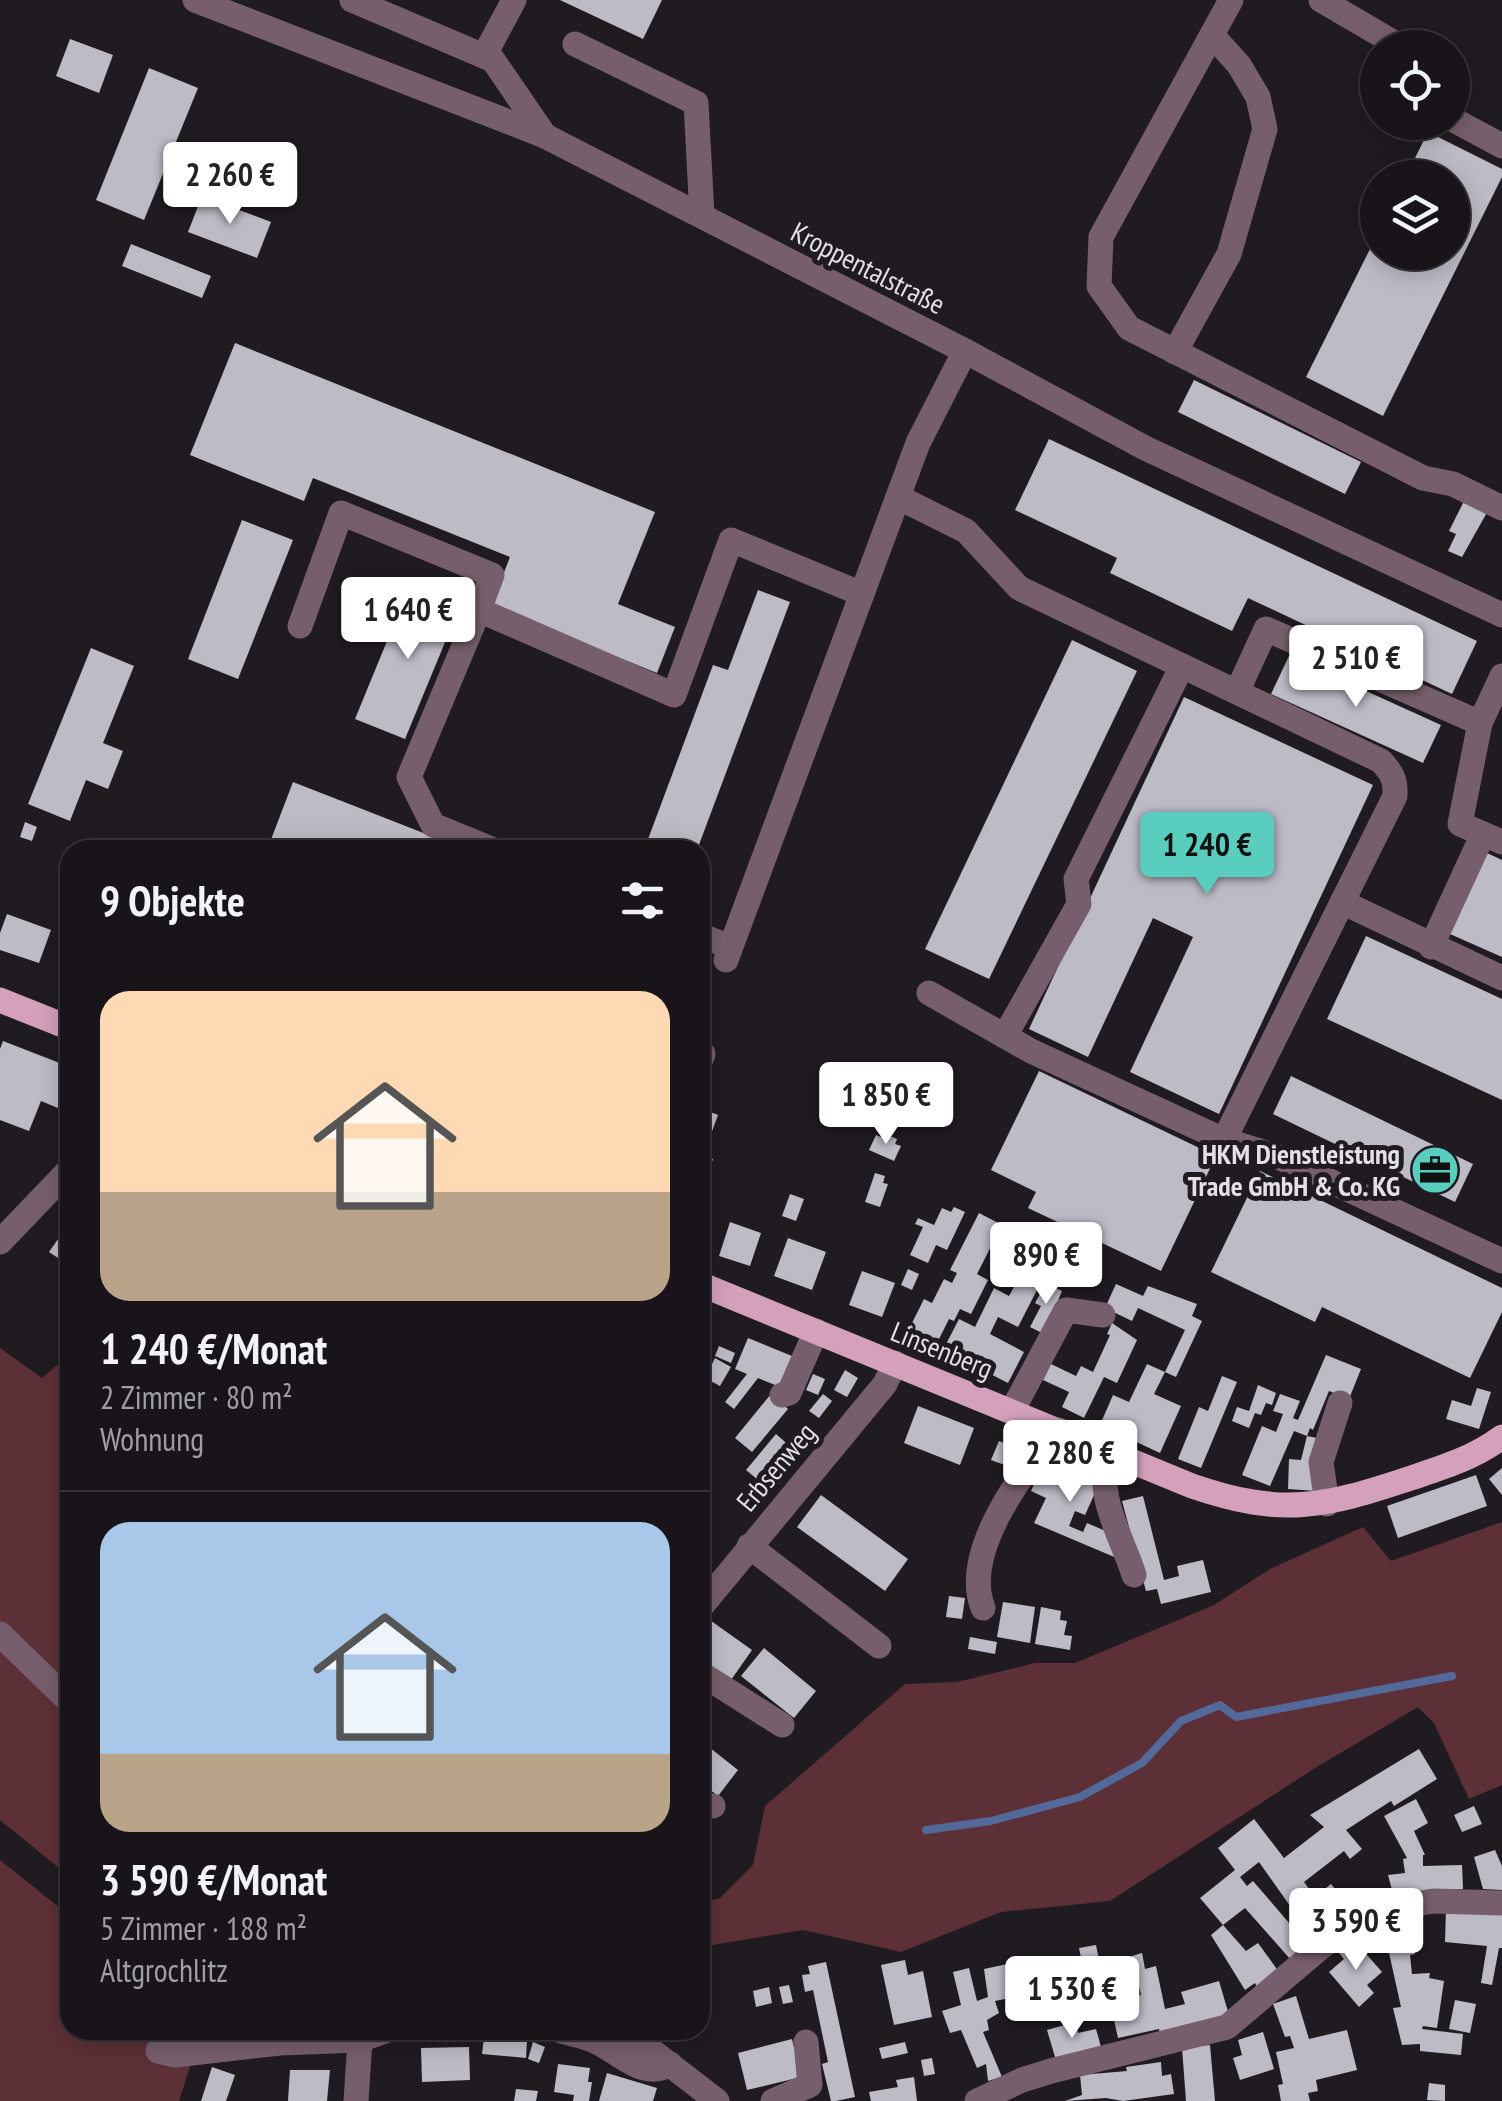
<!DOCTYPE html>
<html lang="de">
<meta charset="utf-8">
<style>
:root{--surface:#181419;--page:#211d22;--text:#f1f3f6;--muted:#9f9ea2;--line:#363338;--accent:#59cebf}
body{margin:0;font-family:"PT Sans Narrow",sans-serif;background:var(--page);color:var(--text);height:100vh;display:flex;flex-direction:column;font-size:38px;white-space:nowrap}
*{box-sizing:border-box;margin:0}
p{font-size:32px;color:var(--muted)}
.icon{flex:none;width:55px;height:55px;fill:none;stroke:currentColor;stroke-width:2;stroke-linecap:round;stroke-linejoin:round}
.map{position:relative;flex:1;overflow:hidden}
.drawer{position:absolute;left:60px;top:840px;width:650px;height:1200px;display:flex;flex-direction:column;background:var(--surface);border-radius:30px;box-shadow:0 5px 25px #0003,0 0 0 2px var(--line)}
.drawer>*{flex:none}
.tools{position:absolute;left:1360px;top:30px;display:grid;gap:20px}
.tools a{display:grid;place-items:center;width:110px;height:110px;border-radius:50%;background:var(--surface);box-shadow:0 5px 25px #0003,0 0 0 2px var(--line);font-size:50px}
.price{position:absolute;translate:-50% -85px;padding:0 22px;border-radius:10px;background:#fff;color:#222;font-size:32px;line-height:65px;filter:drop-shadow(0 2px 5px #0008)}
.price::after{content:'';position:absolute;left:50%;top:60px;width:30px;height:22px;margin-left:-15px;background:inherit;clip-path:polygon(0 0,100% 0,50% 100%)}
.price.on{background:var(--accent);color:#111}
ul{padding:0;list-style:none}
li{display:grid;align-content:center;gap:20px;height:530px;padding:0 40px}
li+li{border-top:2px solid var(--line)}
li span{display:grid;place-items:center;height:310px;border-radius:30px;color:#555}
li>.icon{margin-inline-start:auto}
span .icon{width:180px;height:180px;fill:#fffc;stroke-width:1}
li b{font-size:42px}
h2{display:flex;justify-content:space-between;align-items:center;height:120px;padding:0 40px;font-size:42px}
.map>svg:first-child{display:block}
</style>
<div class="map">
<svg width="1502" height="2101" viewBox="0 0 1502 2101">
<rect width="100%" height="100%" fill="#201b21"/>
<g fill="#5c3036">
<path d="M0,1348L42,1378L70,1354V1877L0,1820Z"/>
<path d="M1502,1522V1785L1469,1799L1434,1723L1418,1707L1315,1768L1110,1901L1001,1912L901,1952L803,1930L700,1947V1903L720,1898L753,1865L765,1806L905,1684L957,1682L1035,1663H1075L1214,1605L1270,1569L1363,1527L1391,1561Z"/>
<path d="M0,1860L70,1916V2030H202L179,2101H0Z"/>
</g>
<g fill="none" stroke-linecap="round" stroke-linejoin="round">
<path stroke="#52699a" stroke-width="8" d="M926,1830L991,1821L1080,1797L1142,1763L1181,1721L1220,1705L1236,1717L1452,1676"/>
</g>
<g fill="#bcbbc6">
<path d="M560,0H662L643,39Z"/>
<path d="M70,39L113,55L99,93L56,76Z"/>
<path d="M149,68L198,88L144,220L96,200Z"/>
<path d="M1428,132L1502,169V177L1383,416L1306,377L1378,233V252H1452V178H1405Z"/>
<path d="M202,196L271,222L257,258L188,232Z"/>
<path d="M131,244L211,276L202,298L122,266Z"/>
<path d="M235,343L655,512L618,604L675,627L657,673L491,606L510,557L313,478L304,501L190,455Z"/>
<path d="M1194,380L1361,462L1345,494L1178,412Z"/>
<path d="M1049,439L1477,641L1452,694L1248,598L1232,631L1110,573L1117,558L1015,510Z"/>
<path d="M1466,497L1489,509L1462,557L1448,551L1456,534L1449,531Z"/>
<path d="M242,520L293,540L238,679L188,659Z"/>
<path d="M410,585L460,606L405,739L355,719Z"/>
<path d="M758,590L790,602L697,850H644L713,665L728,670Z"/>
<path d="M1072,640L1137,671L989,979L925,949Z"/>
<path d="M91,648L134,666L103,743L123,751L108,789L86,780L70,821L28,804Z"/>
<path d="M1289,656L1441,725L1423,763L1271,694Z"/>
<path d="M1184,697L1373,785L1219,1114L1130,1072L1193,937L1153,918L1088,1057L1029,1029Z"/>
<path d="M293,782L467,850H267Z"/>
<path d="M25,822L37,827L32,841L20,837Z"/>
<path d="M1487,853L1502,860V957L1450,934Z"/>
<path d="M7,914L51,930L39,963L0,950V933Z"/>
<path d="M1366,936L1502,999V1100L1327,1019Z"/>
<path d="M3,1041L70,1067V1113L41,1101L29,1131L0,1120V1049Z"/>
<path d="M1039,1071L1216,1156L1161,1271L1028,1208L1036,1192L991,1170Z"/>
<path d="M1291,1076L1473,1164L1455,1202L1273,1114Z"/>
<path d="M700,1108L718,1115L703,1156L713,1159L700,1194Z"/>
<path d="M883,1133L897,1139L895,1144L901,1146L894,1161L869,1150L876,1135L881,1137Z"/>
<path d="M1260,1171L1502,1288V1312L1470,1378L1322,1307L1315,1322L1211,1272Z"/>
<path d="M875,1173L885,1176L883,1183L888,1184L880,1207L865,1202Z"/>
<path d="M790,1194L804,1199L796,1221L782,1216Z"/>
<path d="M954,1207L965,1212L947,1250L936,1245L928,1263L910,1255L923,1227L915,1224L918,1218L934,1225L942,1208L951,1212Z"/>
<path d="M979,1213L1002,1225L977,1274L988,1280L971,1314L960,1309L954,1321L949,1319L936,1345L908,1331L924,1299L932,1303L944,1279L952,1283L957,1273L950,1270Z"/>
<path d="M70,1222V1260L67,1264L49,1252Z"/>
<path d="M730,1222L761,1233L750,1266L719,1256Z"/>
<path d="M788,1238L826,1252L812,1290L774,1276Z"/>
<path d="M908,1269L919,1274L912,1290L901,1285Z"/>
<path d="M862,1271L895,1283L882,1317L849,1305Z"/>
<path d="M1019,1278L1038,1288L1018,1327L998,1317L990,1334L1024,1352L1008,1383L943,1350L959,1319L975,1327L994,1288L1009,1296Z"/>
<path d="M1046,1283L1062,1291L1044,1334L1030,1327L1041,1306L1035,1303Z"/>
<path d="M1116,1284L1143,1296L1148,1286L1197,1304L1192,1316L1202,1321L1176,1377L1165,1372L1185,1330L1138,1308L1132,1321L1105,1308Z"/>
<path d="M1112,1323L1137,1340L1117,1383L1104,1377L1084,1418L1062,1407L1069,1392L1043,1380L1051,1364L1076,1376L1081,1366L1093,1372L1110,1335L1107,1334Z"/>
<path d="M748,1338L792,1356L780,1387L758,1378L734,1409L725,1402L747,1374L735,1369Z"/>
<path d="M719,1346L735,1353L731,1363L715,1356Z"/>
<path d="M1326,1355L1361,1369L1349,1399L1329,1391L1313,1430L1310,1428L1307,1436L1294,1431L1270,1486L1242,1475L1262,1426L1276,1432L1283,1414L1273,1411L1280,1394L1300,1401L1293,1418L1298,1420Z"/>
<path d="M715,1358L731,1367L720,1386L705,1378Z"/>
<path d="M1147,1364L1165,1372L1154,1394L1181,1406L1160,1453L1100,1425L1113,1395L1129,1402Z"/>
<path d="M845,1370L858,1378L847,1397L834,1390Z"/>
<path d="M813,1374L825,1379L818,1395L806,1390Z"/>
<path d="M1222,1376L1237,1382L1201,1468L1178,1459L1199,1407L1208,1411Z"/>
<path d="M1258,1385L1276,1393L1272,1405L1266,1403L1261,1415L1255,1413L1249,1428L1232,1421L1237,1407L1249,1411Z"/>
<path d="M1477,1388L1491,1392L1479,1429L1446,1419L1452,1400L1471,1406Z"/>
<path d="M771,1394L788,1409L752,1452L735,1438Z"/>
<path d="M823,1394L832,1401L819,1418L809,1411Z"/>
<path d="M918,1406L974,1428L960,1465L904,1443Z"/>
<path d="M776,1434L802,1457L773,1492L746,1470Z"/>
<path d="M1307,1436L1322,1439L1316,1491L1288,1489L1289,1459L1301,1460Z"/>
<path d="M999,1441L1025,1451L1018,1470L991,1460Z"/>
<path d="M1045,1458L1100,1482L1085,1515L1075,1511L1069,1526L1083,1532L1087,1523L1115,1535L1110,1547L1122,1552L1119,1559L1034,1523L1046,1498L1031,1491Z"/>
<path d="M1502,1468V1495L1489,1479Z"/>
<path d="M1476,1475L1487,1506L1398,1538L1387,1506Z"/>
<path d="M821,1495L908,1559L885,1591L797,1527Z"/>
<path d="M1143,1496L1164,1580L1179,1576L1177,1566L1203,1560L1211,1592L1161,1604L1157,1589L1146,1591L1122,1501Z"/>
<path d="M949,1596L965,1598L962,1619L946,1617Z"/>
<path d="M1003,1602L1035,1607L1030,1643L997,1637Z"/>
<path d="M1041,1607L1061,1611L1060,1620L1067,1621L1064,1635L1072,1636L1070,1650L1035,1644Z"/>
<path d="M700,1613L752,1650L731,1680L700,1658Z"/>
<path d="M970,1637L997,1642L995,1654L968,1649Z"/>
<path d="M764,1648L816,1691L794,1718L741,1676Z"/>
<path d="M700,1740L738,1770L718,1796L700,1782Z"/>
<path d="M1419,1749L1437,1779L1394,1806L1391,1801L1346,1830L1362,1849L1350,1859L1344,1851L1304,1882L1315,1897L1331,1884L1352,1910L1314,1940L1259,1862L1240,1877L1247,1886L1253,1881L1308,1945L1291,1960L1245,1908L1223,1925L1246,1951L1258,1943L1279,1972L1257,1987L1255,1983L1245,1990L1211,1935L1223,1925L1200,1898L1235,1870L1218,1848L1254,1819L1284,1858L1324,1827L1310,1815Z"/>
<path d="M1416,1799L1428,1823L1414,1831L1425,1855H1423V1866L1462,1865L1463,1889L1393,1894L1388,1875L1405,1873L1403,1859L1407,1858L1384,1816Z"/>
<path d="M1474,1806L1482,1824L1462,1832L1454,1815Z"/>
<path d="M1495,1850L1502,1866V1890L1483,1889L1474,1857Z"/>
<path d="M1446,1910L1502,1915V1948H1499L1492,1985L1481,1983L1487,1946L1445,1942Z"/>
<path d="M1409,1914L1415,1938L1411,1939L1415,1954L1410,1955L1412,1974L1430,1973L1429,1978L1444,1981L1437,2028L1423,2026L1422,2029L1463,2034L1461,2055L1420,2051V2044L1402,2045L1393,2008L1401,2007L1382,1921Z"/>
<path d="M1354,1940L1382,1972L1367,1985L1374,1993L1359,2007L1329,1972L1344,1959L1339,1953Z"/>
<path d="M1096,1945L1101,1969L1115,1966L1119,1985L1088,1991L1079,1948Z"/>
<path d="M1142,1953L1145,1969L1156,1966L1165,2009L1185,2004L1181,1992L1219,1981L1229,2015L1160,2034L1159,2029L1118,2038L1110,2002L1141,1995L1132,1956Z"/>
<path d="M905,1960L908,1975L923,1971L932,2017L894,2025L881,1965Z"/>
<path d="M826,1962L855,2097L836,2101H831L822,2064L828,2062L813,1990L805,1992L802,1975L810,1974L808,1966Z"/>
<path d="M1017,1962L1024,1995L995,2001L999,2013L987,2020L989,2030L983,2032L1002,2077L988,2081L986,2064L977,2068L961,2030L950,2033L942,2011L961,2005L953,1972L969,1968L977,2001L988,1997L984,1969Z"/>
<path d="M789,1985L793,2002L783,2004L779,1987Z"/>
<path d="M769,1987L772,2003L756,2007L753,1991Z"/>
<path d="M1296,1996L1309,2039L1347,2030L1357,2070L1316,2080L1318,2091L1308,2093L1310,2101H1281L1278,2085L1283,2084L1276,2052L1294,2048L1290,2036L1285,2037L1273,2004Z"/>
<path d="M1455,2000L1476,2004L1470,2033L1449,2029Z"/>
<path d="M1075,2022L1078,2033L1096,2029L1101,2047L1056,2060L1047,2030Z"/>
<path d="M1263,2032L1274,2069L1240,2080L1233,2058L1242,2055L1238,2040Z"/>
<path d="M484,2037L527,2041L526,2058L482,2054Z"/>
<path d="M792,2039L801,2077L747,2090L738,2053Z"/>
<path d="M533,2042L545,2047L539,2063L528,2059Z"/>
<path d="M905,2042L908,2053L882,2059L879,2048Z"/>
<path d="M1210,2045L1215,2101H1186L1182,2048Z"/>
<path d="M469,2047L470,2080L422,2082L421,2048Z"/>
<path d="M932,2058L935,2074L924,2076L921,2060Z"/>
<path d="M1161,2062L1162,2076L1171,2074L1174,2094L1123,2101L1106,2098L1065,2101L1082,2095L1080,2075L1127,2071L1126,2067Z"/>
<path d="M558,2064L590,2068L588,2082H592L589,2101H573L574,2095L554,2092Z"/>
<path d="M212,2067L235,2075L226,2101H201Z"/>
<path d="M290,2070H330L327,2101H288Z"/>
<path d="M607,2073L657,2088L653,2101H599Z"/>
<path d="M914,2077L917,2101H871L869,2092L898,2087L896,2080Z"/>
<path d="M1429,2083L1445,2085V2101L1427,2100Z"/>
<path d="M516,2089L538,2091L536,2101H514Z"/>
</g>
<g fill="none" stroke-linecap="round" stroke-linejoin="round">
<g stroke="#775e6c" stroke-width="25">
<path d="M195,0L545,136L965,351L1145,448L1502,615"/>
<path d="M352,0L493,60L545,136"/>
<path d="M1231,0L1101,237L1099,286L1129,328L1423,478L1453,484L1502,508"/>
<path d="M1321,0L1403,48"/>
<path d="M575,44L696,103L702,216"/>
<path d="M484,56L514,0"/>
<path d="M1452,119L1502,146"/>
<path d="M1175,352L1229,254L1265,129L1258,97L1239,65L1212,35"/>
<path d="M898,497L966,531L1019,588L1381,761C1392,773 1396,780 1395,796L1224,1140"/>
<path d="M479,610L409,777L433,825L494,850"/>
<path d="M300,626L341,513L492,575L479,610L674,695L731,540L862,594"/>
<path d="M1502,676L1480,723L1460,824L1502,842"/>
<path d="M1237,692L1266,629L1480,723"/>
<path d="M1342,902L1502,978"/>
<path d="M700,935L730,947"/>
<path d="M1431,947L1483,834"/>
<path d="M726,960L918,443L965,351"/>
<path d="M929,993L1031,1051L1224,1140L1276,1156L1502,1261"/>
<path d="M1005,1036L1079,904L1076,879L1182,666"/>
<path d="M700,1061L703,1054"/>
<path d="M0,1242L70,1169"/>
<path d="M782,1395L789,1393L816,1331"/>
<path d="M1012,1411L1066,1310L1103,1315"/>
<path d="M1111,1452C1092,1492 1122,1536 1134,1575"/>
<path d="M1327,1504L1321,1462L1340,1403"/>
<path d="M749,1546L879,1646"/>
<path d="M700,1608L885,1384L895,1363"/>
<path d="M983,1608C961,1552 1023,1470 1059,1430"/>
<path d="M0,1634L70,1702"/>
<path d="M700,1673L782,1725"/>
<path d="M700,1805L713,1806"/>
<path d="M558,2030C571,2034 585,2036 597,2042C619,2052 643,2081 670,2064"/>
<path d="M625,2030L717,2101"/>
<path d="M158,2051L175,2055L280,2043L360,2040"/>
<path d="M356,2101L360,2040L388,2030"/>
<path d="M773,2101L810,2085L806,2042"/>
<path d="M977,2101L1022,2080L1051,2071L1227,2027L1320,1948L1361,1917L1373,1912L1433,1901L1502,1903"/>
</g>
<g stroke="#d4a0bc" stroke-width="25">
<path d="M0,1000L70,1028"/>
<path d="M700,1284L1192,1486C1282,1517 1324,1507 1411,1478C1444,1467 1474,1458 1502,1437"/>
</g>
</g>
<defs>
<g id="office-disc" transform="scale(2.5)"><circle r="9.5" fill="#59cebf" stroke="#201b21"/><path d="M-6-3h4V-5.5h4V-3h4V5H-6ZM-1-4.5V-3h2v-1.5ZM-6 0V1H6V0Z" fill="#111"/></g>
</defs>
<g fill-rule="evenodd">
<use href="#office-disc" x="1435" y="1170"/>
</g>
<g text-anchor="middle" stroke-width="10" stroke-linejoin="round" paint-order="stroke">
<g font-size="28" fill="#e4e0e5" stroke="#201b21">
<text transform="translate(868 268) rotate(27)" y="10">Kroppentalstraße</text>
<text transform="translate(942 1350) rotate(22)" y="10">Linsenberg</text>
<text transform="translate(776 1467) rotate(-50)" y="10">Erbsenweg</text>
</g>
<g font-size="28" font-weight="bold" fill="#e4e0e5" stroke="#201b21" text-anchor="end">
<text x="1400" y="1164">HKM Dienstleistung<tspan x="1400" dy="32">Trade GmbH &amp; Co. KG</tspan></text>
</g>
</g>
</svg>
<div class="tools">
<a><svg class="icon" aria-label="locate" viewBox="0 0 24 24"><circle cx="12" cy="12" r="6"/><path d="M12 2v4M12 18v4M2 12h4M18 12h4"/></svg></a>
<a><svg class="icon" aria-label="layers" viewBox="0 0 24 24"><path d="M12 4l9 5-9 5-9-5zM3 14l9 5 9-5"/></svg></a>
</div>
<b class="price" style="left:230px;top:227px">2 260 €</b>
<b class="price" style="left:408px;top:662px">1 640 €</b>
<b class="price" style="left:1356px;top:710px">2 510 €</b>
<b class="price on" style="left:1207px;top:897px">1 240 €</b>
<b class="price" style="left:886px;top:1147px">1 850 €</b>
<b class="price" style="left:1046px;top:1307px">890 €</b>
<b class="price" style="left:1070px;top:1505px">2 280 €</b>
<b class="price" style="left:1356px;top:1973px">3 590 €</b>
<b class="price" style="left:1072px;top:2041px">1 530 €</b>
<section class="drawer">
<h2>9 Objekte<svg class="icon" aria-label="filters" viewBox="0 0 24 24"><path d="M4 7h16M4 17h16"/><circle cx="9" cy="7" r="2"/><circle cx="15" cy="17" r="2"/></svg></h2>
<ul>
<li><span style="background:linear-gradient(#ffd9b3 65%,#b9a48a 0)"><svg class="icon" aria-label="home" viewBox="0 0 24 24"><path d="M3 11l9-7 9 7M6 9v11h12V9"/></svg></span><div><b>1 240 €/Monat</b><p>2 Zimmer · 80 m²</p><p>Wohnung</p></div></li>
<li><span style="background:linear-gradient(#a9c7e8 75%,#b9a48a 0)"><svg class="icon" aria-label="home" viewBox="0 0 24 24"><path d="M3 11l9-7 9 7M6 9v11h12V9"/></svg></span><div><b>3 590 €/Monat</b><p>5 Zimmer · 188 m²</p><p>Altgrochlitz</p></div></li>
</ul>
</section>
</div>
